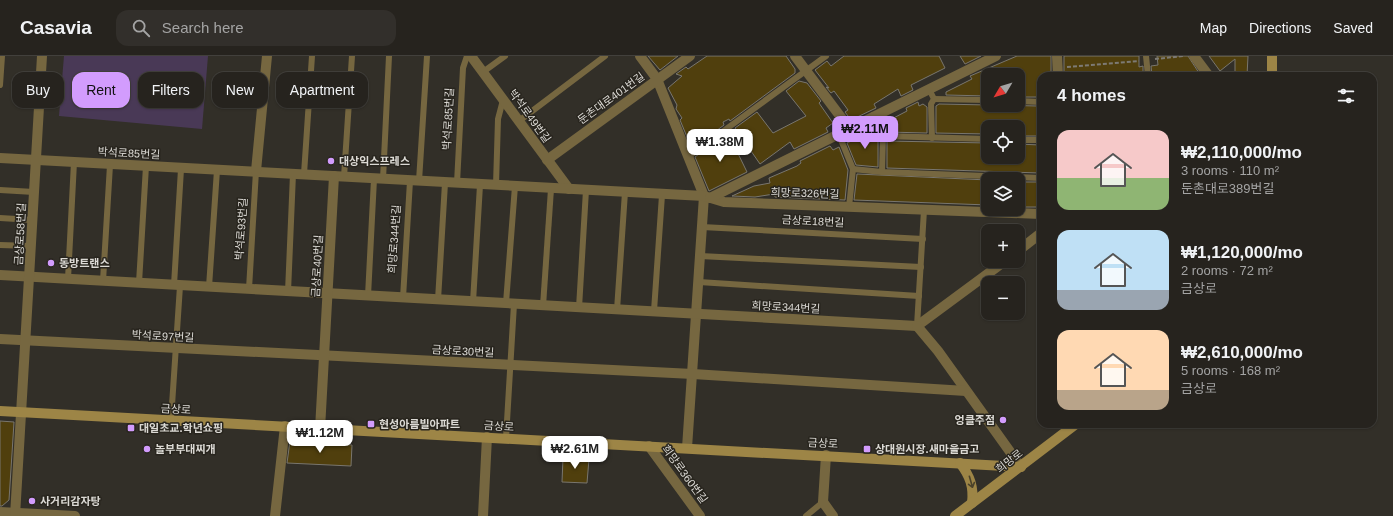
<!DOCTYPE html>
<meta charset="utf-8">
<style>
:root{--surface:#26231e;--page:#322f2b;--text:#f1f3f6;--muted:#a4a4a4;--line:#42403c;--accent:#d29cfd}
body{margin:0;font-family:Arial,"Noto Sans KR",sans-serif;background:var(--page);color:var(--text);height:100vh;display:flex;flex-direction:column;font-size:15px;white-space:nowrap}
*{box-sizing:border-box;margin:0}
p{font-size:13px;color:var(--muted)}
.icon{flex:none;width:22px;height:22px;fill:none;stroke:currentColor;stroke-width:2;stroke-linecap:round;stroke-linejoin:round}
.map{position:relative;flex:1;overflow:hidden}
.details{position:absolute;left:1037px;top:16px;width:340px;height:356px;display:flex;flex-direction:column;background:var(--surface);border-radius:12px;box-shadow:0 1px 3px #0004,0 0 0 1px var(--line)}
.details>*{flex:none}
.banner{position:absolute;left:12px;top:16px;width:380px;height:36px;display:flex;gap:8px}
.needle{width:26px;rotate:232deg}
.tools{position:absolute;left:981px;top:12px;display:grid;gap:8px}
.tools a{display:grid;place-items:center;width:44px;height:44px;border-radius:8px;background:var(--surface);box-shadow:0 1px 3px #0004,0 0 0 1px var(--line);font-size:20px}
.price{position:absolute;translate:-50% -34px;padding:0 9px;border-radius:8px;background:#fff;color:#222;font-size:13px;line-height:26px;filter:drop-shadow(0 1px 2px #0008)}
.price::after{content:'';position:absolute;left:50%;top:24px;width:12px;height:9px;margin-left:-6px;background:inherit;clip-path:polygon(0 0,100% 0,50% 100%)}
.price.current{background:var(--accent);color:#111}
ul{padding:0;list-style:none}
li{display:flex;align-items:center;gap:12px;height:100px;padding:0 20px}
li span{display:grid;place-items:center;flex:none;width:112px;height:80px;border-radius:12px;color:#555}
li>.icon{margin-inline-start:auto}
span .icon{width:48px;height:48px;fill:#fffc;stroke-width:1}
li b{font-size:17px}
h2{display:flex;justify-content:space-between;align-items:center;height:48px;padding:0 20px;font-size:17px}
.tag{padding:0 14px;border-radius:12px;background:var(--surface);box-shadow:0 1px 3px #0004,0 0 0 1px var(--line);font-size:14px;line-height:36px}
.tag.current{background:var(--accent);color:#111}
header{display:flex;align-items:center;gap:24px;box-sizing:border-box;height:56px;padding:0 20px;background:var(--surface);border-bottom:1px solid var(--line)}
header strong{font-size:19px}
nav{display:flex;gap:22px;margin-inline-start:auto;font-size:14px}
.search{width:280px;height:36px;background:var(--page);display:flex;align-items:center;gap:10px;box-sizing:border-box;padding:0 14px;border-radius:12px;color:var(--muted);font-size:15px}
.map>svg:first-child{display:block}
</style>
<header>
<strong>Casavia</strong>
<div class="search"><svg class="icon" aria-label="search" viewBox="0 0 24 24"><circle cx="10" cy="10" r="6"/><path d="M15 15l6 6"/></svg>Search here</div>
<nav><a>Map</a><a>Directions</a><a>Saved</a></nav>
</header>
<div class="map">
<svg width="1393" height="460" viewBox="0 0 1393 460">
<rect width="100%" height="100%" fill="#322f28"/>
<path fill="#493956" d="M64,0H208L202,73L59,60Z"/>
<g fill="#503f0d" stroke="#79766e">
<path d="M648,0H678L660,14Z"/>
<path d="M707,0H786L795,13V17L730,65L729,63L723,66L724,69L692,93L680,64L682,62L676,53L677,49L668,32L682,20L676,18L686,11L688,13Z"/>
<path d="M844,0H939L945,12L911,29L913,34L901,40L898,33L874,48L876,52L851,64L845,56L848,54L834,35L831,37L826,31L829,32L815,14L827,5L831,10Z"/>
<path d="M960,0H981L965,8Z"/>
<path d="M1017,0H1051V20H1041V26H1038V41H1018V19H988V40L946,39V36L972,23L970,20Z"/>
<path d="M1064,0H1139V11L1143,10V20H1064Z"/>
<path d="M1157,0H1188L1201,20H1152L1151,10L1158,9Z"/>
<path d="M1209,0H1248L1247,20H1235V3L1220,15Z"/>
<path d="M799,25L807,27L821,45L819,47L833,67L826,72L828,76L794,93L790,86L760,108L735,72L757,56L773,77L806,60L786,35Z"/>
<path d="M918,46L919,50L923,48L927,51V77L886,76L882,68L907,55L906,52Z"/>
<path d="M939,48L1038,50L1039,54H1041L1040,80H1018V71H988V78L936,77V50Z"/>
<path d="M875,74L878,81V111L856,109L847,87Z"/>
<path d="M728,77L747,116L709,135L695,101Z"/>
<path d="M887,85L988,87V101H1018V88L1040,89V117L887,112Z"/>
<path d="M830,90L833,94L839,91L848,114L845,144L775,141L774,138L755,141L732,140L754,130L770,127L769,122L797,110L801,107L800,105Z"/>
<path d="M857,118L988,124V149L854,144Z"/>
<path d="M1018,126H1041L1040,151H1018Z"/>
<path d="M0,365L14,366L9,444L2,450H0Z"/>
<path d="M290,385L352,389L351,410L287,407Z"/>
<path d="M563,402L589,403L587,427L562,426Z"/>
</g>
<g fill="none" stroke-linecap="round" stroke-linejoin="round">
<g stroke="#7d7a74" stroke-width="2" stroke-dasharray="4 2" stroke-linecap="butt">
<path d="M1155,3L1184,0"/>
<path d="M1067,11L1139,5"/>
</g>
<g stroke="#766740" stroke-width="6">
<path d="M1146,0L1148,20"/>
<path d="M483,16L505,0"/>
<path d="M0,29L2,0"/>
<path d="M929,33L934,43L931,48L932,82"/>
<path d="M934,43L988,44"/>
<path d="M1018,45L1041,46"/>
<path d="M873,59L883,80L882,116"/>
<path d="M519,65L605,0"/>
<path d="M839,79L853,113L849,151"/>
<path d="M883,80L988,83"/>
<path d="M1018,84H1041"/>
<path d="M688,101L826,0"/>
<path d="M853,113L882,116L1041,122"/>
<path d="M304,118L312,0"/>
<path d="M344,121L352,0"/>
<path d="M383,123L389,0"/>
<path d="M419,125L427,0"/>
<path d="M457,127L463,12L467,0"/>
<path d="M496,129L498,63L503,44"/>
<path d="M0,134L34,136"/>
<path d="M0,162L33,164"/>
<path d="M702,171L923,183"/>
<path d="M0,189L31,190"/>
<path d="M700,200L921,211"/>
<path d="M68,223L74,106"/>
<path d="M103,225L110,109"/>
<path d="M699,226L919,240"/>
<path d="M139,227L146,110"/>
<path d="M174,229L181,113"/>
<path d="M209,231L217,114"/>
<path d="M249,233L256,115"/>
<path d="M288,236L293,118"/>
<path d="M368,240L374,123"/>
<path d="M403,242L410,125"/>
<path d="M438,244L445,127"/>
<path d="M473,246L480,129"/>
<path d="M506,247L515,130"/>
<path d="M543,250L551,133"/>
<path d="M579,252L586,134"/>
<path d="M617,254L625,136"/>
<path d="M654,255L662,139"/>
<path d="M917,270L924,154"/>
<path d="M171,364L180,230"/>
<path d="M506,382L514,248"/>
<path d="M806,460L823,446"/>
</g>
<g stroke="#766740" stroke-width="10">
<path d="M471,0L569,133"/>
<path d="M640,0L657,23L704,140L687,392"/>
<path d="M795,0L849,72"/>
<path d="M1057,0L1058,20"/>
<path d="M1194,0L1209,20"/>
<path d="M0,102L704,140L724,146L1041,158"/>
<path d="M547,104L690,0"/>
<path d="M256,115L267,0"/>
<path d="M710,142L996,0"/>
<path d="M1018,195L1041,177"/>
<path d="M0,219L917,270L1005,205"/>
<path d="M917,270L938,295L1021,411"/>
<path d="M0,283L693,318L966,335"/>
<path d="M320,373L334,120"/>
<path d="M649,390L700,460"/>
<path d="M826,399L823,446L833,460"/>
<path d="M0,456L75,460"/>
<path d="M15,460L42,0"/>
<path d="M275,460L285,370"/>
<path d="M483,460L487,381"/>
</g>
<g stroke="#9d8546" stroke-width="10">
<path d="M1272,20V0"/>
<path d="M0,355L1021,411"/>
<path d="M960,407C970,420 974,431 972,447"/>
<path d="M955,460L1076,368"/>
</g>
</g>
<defs><path id="oneway-shaft" d="M-6 0H5M1.5-3L5.5 0L1.5 3" fill="none" stroke-width="1.6" stroke-linecap="round" stroke-linejoin="round"/></defs>
<use stroke="#4b422a" href="#oneway-shaft" transform="translate(971 426) rotate(74)"/>
<g fill="#d29cfd" stroke="#28251e" stroke-width="1.5">
<circle cx="331" cy="105" r="4"/>
<circle cx="51" cy="207" r="4"/>
<circle cx="1003" cy="364" r="4"/>
<rect x="367" y="364" width="8" height="8" rx="2"/>
<rect x="127" y="368" width="8" height="8" rx="2"/>
<circle cx="147" cy="393" r="4"/>
<rect x="863" y="389" width="8" height="8" rx="2"/>
<circle cx="32" cy="445" r="4"/>
</g>
<g text-anchor="middle" stroke-width="3" stroke-linejoin="round" paint-order="stroke">
<g font-size="11" fill="#dcdad5" stroke="#28251e">
<text transform="translate(611 42) rotate(-36)" y="4">둔촌대로401번길</text>
<text transform="translate(530 60) rotate(54)" y="4">박석로49번길</text>
<text transform="translate(448 63) rotate(-87)" y="4">박석로85번길</text>
<text transform="translate(129 97) rotate(3)" y="4">박석로85번길</text>
<text transform="translate(805 137) rotate(2)" y="4">희망로326번길</text>
<text transform="translate(813 165) rotate(3)" y="4">금상로18번길</text>
<text transform="translate(241 173) rotate(-86)" y="4">박석로93번길</text>
<text transform="translate(20 178) rotate(-87)" y="4">금상로58번길</text>
<text transform="translate(394 183) rotate(-86)" y="4">희망로344번길</text>
<text transform="translate(317 210) rotate(-87)" y="4">금상로40번길</text>
<text transform="translate(786 251) rotate(3)" y="4">희망로344번길</text>
<text transform="translate(163 280) rotate(3)" y="4">박석로97번길</text>
<text transform="translate(463 295) rotate(3)" y="4">금상로30번길</text>
<text transform="translate(176 353) rotate(3)" y="4">금상로</text>
<text transform="translate(499 370) rotate(4)" y="4">금상로</text>
<text transform="translate(823 387) rotate(3)" y="4">금상로</text>
<text transform="translate(1009 405) rotate(-38)" y="4">희망로</text>
<text transform="translate(685 418) rotate(54)" y="4">희망로360번길</text>
</g>
<g font-size="11" font-weight="bold" fill="#dcdad5" stroke="#28251e" text-anchor="start">
<text x="339" y="109">대상익스프레스</text>
<text x="59" y="211">동방트랜스</text>
<text x="995" y="368" text-anchor="end">엉클주점</text>
<text x="379" y="372">현성아름빌아파트</text>
<text x="139" y="376">대일초교.학년쇼핑</text>
<text x="155" y="397">놀부부대찌개</text>
<text x="875" y="397">상대원시장.새마을금고</text>
<text x="40" y="449">사거리감자탕</text>
</g>
</g>
</svg>
<div class="tools">
<a><svg class="needle" viewBox="-14 -14 28 28"><path d="M0-13l5 13h-10z" fill="#e53935"/><path d="M0 13l5-13h-10z" fill="#a4a4a4"/></svg></a>
<a><svg class="icon" aria-label="locate" viewBox="0 0 24 24"><circle cx="12" cy="12" r="6"/><path d="M12 2v4M12 18v4M2 12h4M18 12h4"/></svg></a>
<a><svg class="icon" aria-label="layers" viewBox="0 0 24 24"><path d="M12 4l9 5-9 5-9-5zM3 14l9 5 9-5"/></svg></a>
<a>+</a>
<a>−</a>
</div>
<b class="price current" style="left:865px;top:94px">₩2.11M</b>
<b class="price" style="left:720px;top:107px">₩1.38M</b>
<b class="price" style="left:320px;top:398px">₩1.12M</b>
<b class="price" style="left:575px;top:414px">₩2.61M</b>
<div class="banner">
<a class="tag">Buy</a>
<a class="tag current">Rent</a>
<a class="tag">Filters</a>
<a class="tag">New</a>
<a class="tag">Apartment</a>
</div>
<section class="details">
<h2>4 homes<svg class="icon" aria-label="filters" viewBox="0 0 24 24"><path d="M4 7h16M4 17h16"/><circle cx="9" cy="7" r="2"/><circle cx="15" cy="17" r="2"/></svg></h2>
<ul>
<li><span style="background:linear-gradient(#f6c9c9 60%,#8fb573 0)"><svg class="icon" aria-label="home" viewBox="0 0 24 24"><path d="M3 11l9-7 9 7M6 9v11h12V9"/></svg></span><div><b>₩2,110,000/mo</b><p>3 rooms · 110 m²</p><p>둔촌대로389번길</p></div></li>
<li><span style="background:linear-gradient(#bfe0f5 75%,#9aa5b1 0)"><svg class="icon" aria-label="home" viewBox="0 0 24 24"><path d="M3 11l9-7 9 7M6 9v11h12V9"/></svg></span><div><b>₩1,120,000/mo</b><p>2 rooms · 72 m²</p><p>금상로</p></div></li>
<li><span style="background:linear-gradient(#ffd9b3 75%,#b9a48a 0)"><svg class="icon" aria-label="home" viewBox="0 0 24 24"><path d="M3 11l9-7 9 7M6 9v11h12V9"/></svg></span><div><b>₩2,610,000/mo</b><p>5 rooms · 168 m²</p><p>금상로</p></div></li>
</ul>
</section>
</div>
